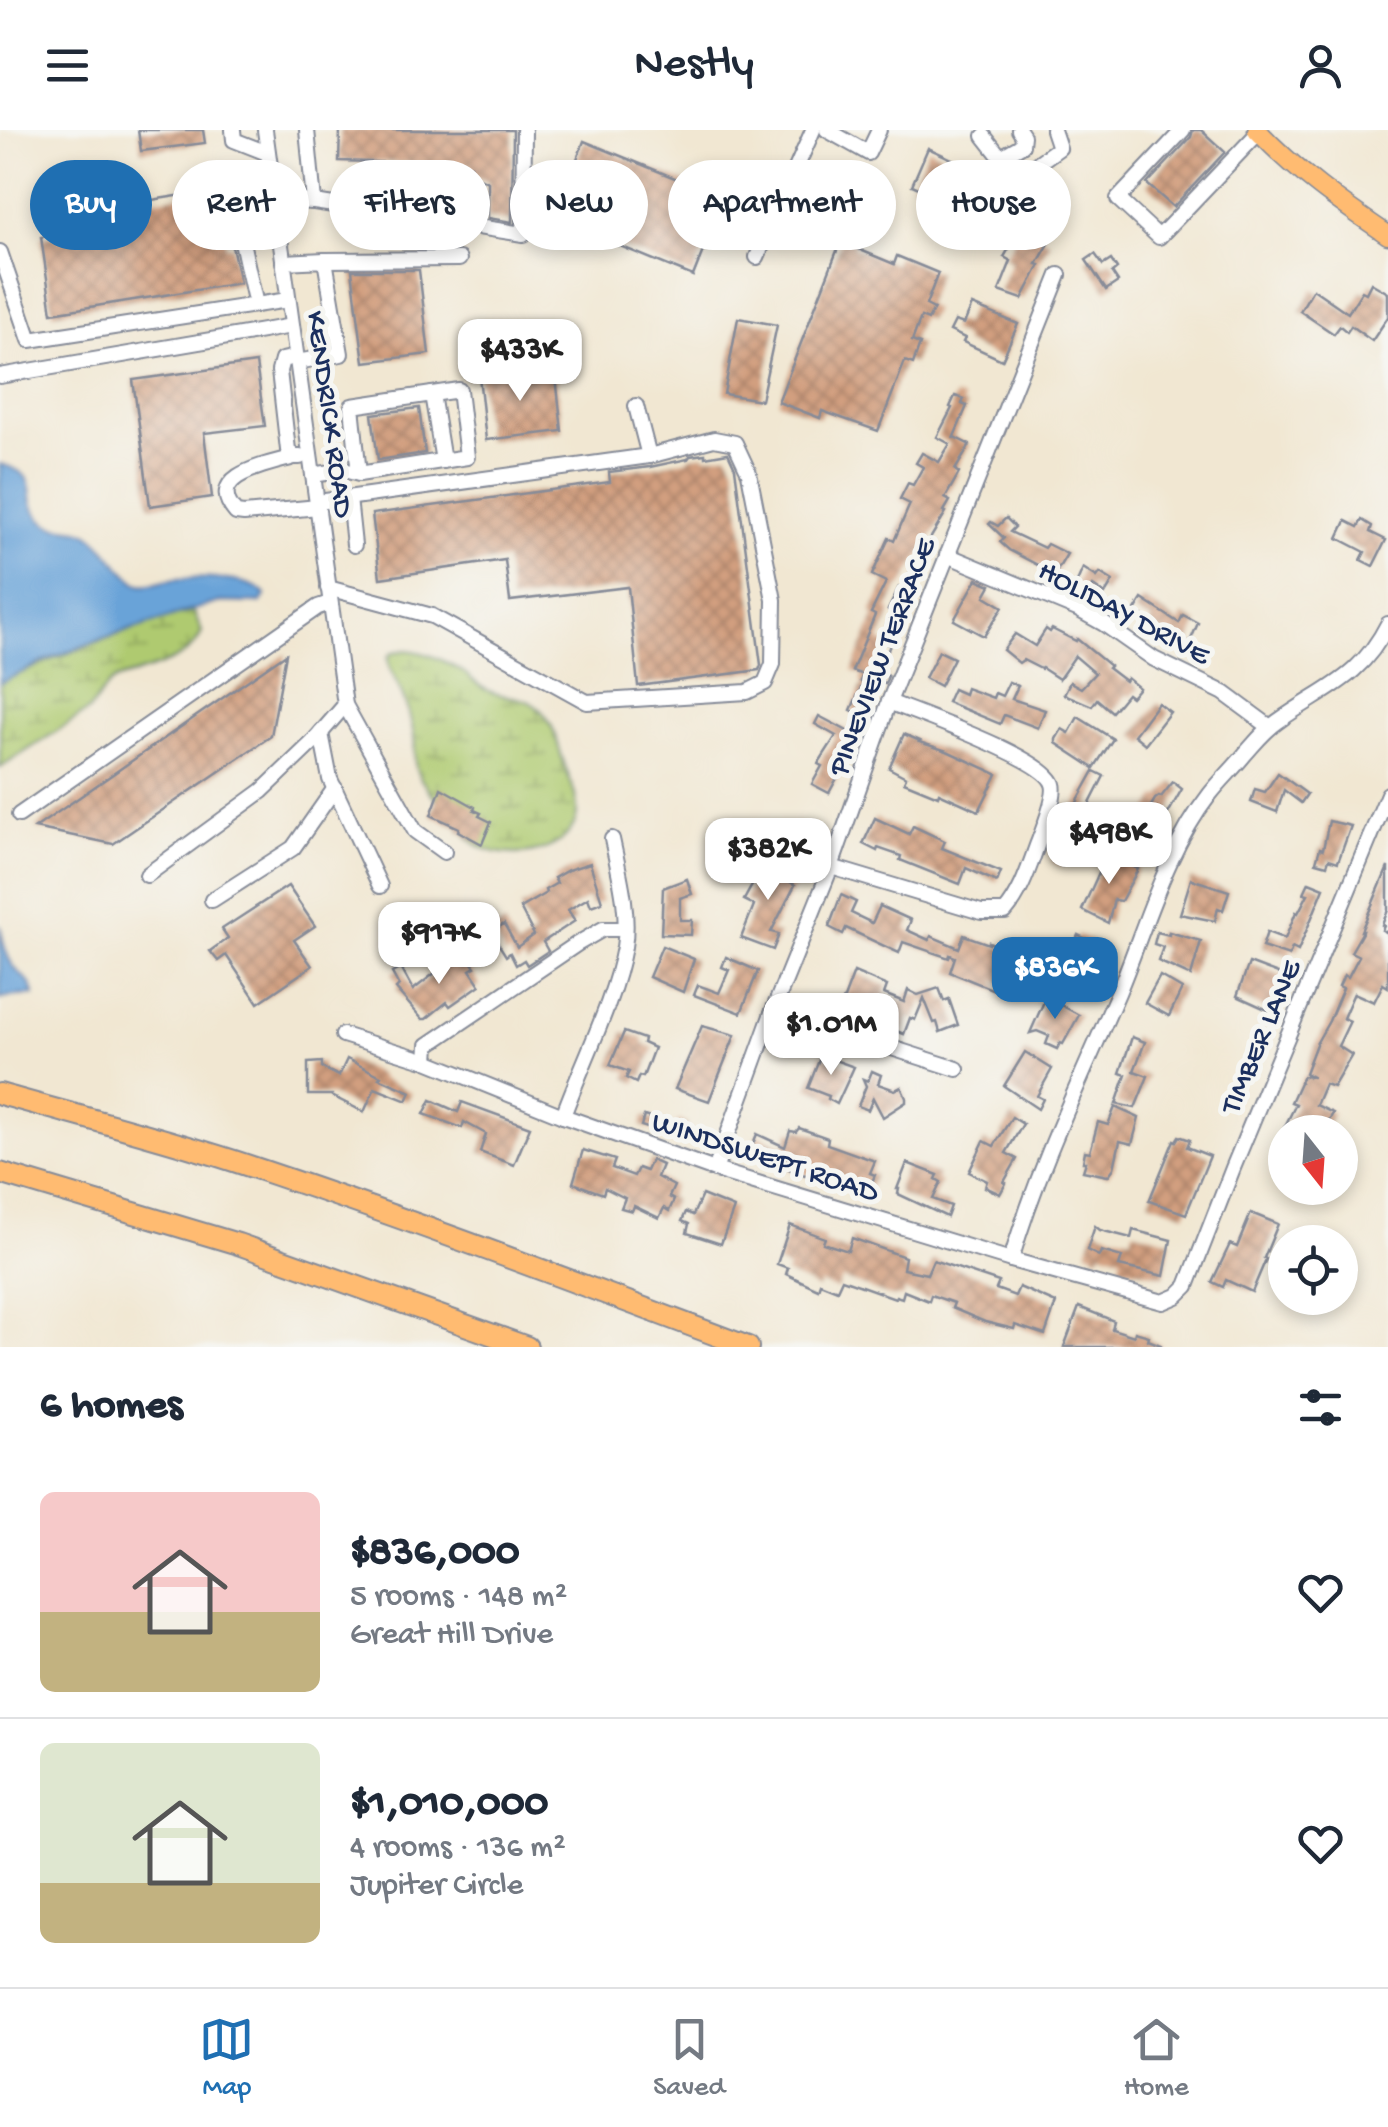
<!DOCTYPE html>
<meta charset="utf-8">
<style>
:root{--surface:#fff;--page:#f2f2f3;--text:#1f2937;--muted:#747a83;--line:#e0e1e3;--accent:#1f6fb2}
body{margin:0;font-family:"Gochi Hand",sans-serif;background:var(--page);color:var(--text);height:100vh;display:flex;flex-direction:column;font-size:38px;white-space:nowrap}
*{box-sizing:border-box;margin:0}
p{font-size:32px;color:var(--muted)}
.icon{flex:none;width:55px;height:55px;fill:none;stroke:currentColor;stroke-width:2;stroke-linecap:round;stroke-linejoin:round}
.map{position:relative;height:1217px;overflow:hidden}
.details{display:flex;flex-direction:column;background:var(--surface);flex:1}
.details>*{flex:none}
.top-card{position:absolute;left:30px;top:30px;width:1330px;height:90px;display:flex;gap:20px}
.needle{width:65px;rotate:163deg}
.tools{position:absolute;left:1268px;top:985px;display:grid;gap:20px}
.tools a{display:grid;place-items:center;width:90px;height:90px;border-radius:50%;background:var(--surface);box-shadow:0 5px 15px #0003;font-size:50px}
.price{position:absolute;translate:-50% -85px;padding:0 22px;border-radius:20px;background:#fff;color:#222;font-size:32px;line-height:65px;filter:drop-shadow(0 2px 5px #0008)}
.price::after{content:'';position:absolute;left:50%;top:60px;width:30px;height:22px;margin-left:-15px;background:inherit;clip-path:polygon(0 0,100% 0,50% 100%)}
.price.selected{background:var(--accent);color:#fff}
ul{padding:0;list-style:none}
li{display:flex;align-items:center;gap:30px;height:250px;padding:0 40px}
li+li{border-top:2px solid var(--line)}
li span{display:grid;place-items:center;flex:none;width:280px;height:200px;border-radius:15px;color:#555}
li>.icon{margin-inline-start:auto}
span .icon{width:120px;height:120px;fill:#fffc;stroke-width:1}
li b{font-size:42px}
h2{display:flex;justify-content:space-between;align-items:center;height:120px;padding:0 40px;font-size:42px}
.pill{padding:0 35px;border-radius:45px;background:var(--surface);box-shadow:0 5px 15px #0003;font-size:35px;line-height:90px}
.pill.selected{background:var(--accent);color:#fff}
header{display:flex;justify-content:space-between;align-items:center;height:130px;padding:0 40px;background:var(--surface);font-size:45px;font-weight:600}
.tabs{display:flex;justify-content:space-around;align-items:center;height:140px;border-top:2px solid var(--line);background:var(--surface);font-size:28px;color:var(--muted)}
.tabs a{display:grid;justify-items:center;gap:5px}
.tabs .selected{color:var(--accent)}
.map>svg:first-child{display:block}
</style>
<header><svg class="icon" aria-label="menu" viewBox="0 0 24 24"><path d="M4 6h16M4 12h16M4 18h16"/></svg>Nestly<svg class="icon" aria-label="person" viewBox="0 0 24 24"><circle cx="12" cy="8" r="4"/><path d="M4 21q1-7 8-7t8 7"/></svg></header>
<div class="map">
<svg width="1388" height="1217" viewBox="0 0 1388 1217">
<defs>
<pattern id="wetland-marsh" width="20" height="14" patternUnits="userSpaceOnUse" patternTransform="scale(2.5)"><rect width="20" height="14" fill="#afca70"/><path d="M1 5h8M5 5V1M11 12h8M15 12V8" fill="none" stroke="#8ea45f"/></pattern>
<pattern id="building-cross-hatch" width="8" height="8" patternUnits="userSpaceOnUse" patternTransform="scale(2.5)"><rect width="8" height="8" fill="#d29f7f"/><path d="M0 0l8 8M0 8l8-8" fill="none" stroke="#aa826b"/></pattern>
</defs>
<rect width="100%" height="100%" fill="#f6f6f2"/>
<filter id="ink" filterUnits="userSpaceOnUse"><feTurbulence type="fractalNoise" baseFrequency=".01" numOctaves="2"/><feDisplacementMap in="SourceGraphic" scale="20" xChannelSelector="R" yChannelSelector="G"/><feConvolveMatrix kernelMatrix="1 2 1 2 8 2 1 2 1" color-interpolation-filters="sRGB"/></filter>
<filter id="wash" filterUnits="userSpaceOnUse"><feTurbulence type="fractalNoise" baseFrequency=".0048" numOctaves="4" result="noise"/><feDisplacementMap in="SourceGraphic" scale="40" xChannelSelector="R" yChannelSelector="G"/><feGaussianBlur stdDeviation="2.25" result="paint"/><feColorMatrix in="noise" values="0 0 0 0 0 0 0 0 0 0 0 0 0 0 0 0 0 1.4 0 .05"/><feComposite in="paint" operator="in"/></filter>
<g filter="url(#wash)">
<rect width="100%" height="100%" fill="#f1e7d2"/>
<g fill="url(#wetland-marsh)" stroke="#657c67" stroke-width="2.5">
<path d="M193,480L202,502C193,526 160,536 137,543C130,546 120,547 114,551C102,558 98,572 88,581L0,638V553C64,522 126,501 193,480Z"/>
<path d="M407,520C426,522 446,531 463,542C472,548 477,556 487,560C504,569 522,564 537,577C554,591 556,610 563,630C568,647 581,671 576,689C565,726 506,732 477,715C466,708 425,657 419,646C411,631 417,616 413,601C409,580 399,556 389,537L388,527L393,522Z"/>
</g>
<g fill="#69a3d8" stroke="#42699b" stroke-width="2.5">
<path d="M0,334C48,346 18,366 42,389C55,403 77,394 92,406C103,414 129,451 140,454C152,457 166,449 178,449C200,448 252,447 266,465L260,473L220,472L193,480L104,508L47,530L0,553Z"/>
<path d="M0,795C3,810 5,825 14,837C23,848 32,851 34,865C23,866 9,865 0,869Z"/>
</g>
<g id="blocks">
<g fill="url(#building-cross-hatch)">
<path d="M138,0H203L205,13L141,21Z"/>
<path d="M340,0H513L512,92L488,88V52L470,44L471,35L339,31Z"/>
<path d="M1193,0H1201L1225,22L1173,77L1147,54L1191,7Z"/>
<path d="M584,11L724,68L693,146L554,89Z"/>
<path d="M928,18L974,39L961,68L938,58L935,65L912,55Z"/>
<path d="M215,60L226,116H232L240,153L52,183L41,107L106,97L101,78Z"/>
<path d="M850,78L865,84L853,117L894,134L897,126L938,143L926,175L934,179L928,190L921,187L912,211L920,214L913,234L905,231L878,301L822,281L820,288L778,272L840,113L837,112Z"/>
<path d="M1022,96L1050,112L1037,134L1040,135L1022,169L999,161L1011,131L1004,127Z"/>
<path d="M1095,124L1103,135L1111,130L1117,139L1112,143L1118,152L1106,160L1086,130Z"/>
<path d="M352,140H419L429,224L364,232Z"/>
<path d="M1371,153L1388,163V187L1372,211L1351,196L1347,202L1340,196L1334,204L1300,181L1313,159L1348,183L1362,161L1366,163Z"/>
<path d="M972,175L1018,194L1002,230L963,212L965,208L950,201L955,191L964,194Z"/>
<path d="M738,188L777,195L761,270L724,264Z"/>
<path d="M256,233L265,296L204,303L212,367L150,376L133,250Z"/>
<path d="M555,238L562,301L486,310L479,246Z"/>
<path d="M955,266L964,269L962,274L967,276L953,309L954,307L970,315L955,340L959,343L945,368L950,371L944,381L946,382L901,458L899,457L888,480L892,481L880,511L890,515L879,542L888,546L885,554L875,551L874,554L871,553L863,586L851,580L863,553L860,551L863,545L852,541L875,485L871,483L886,452L872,445L889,408L894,411L910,374L900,369L908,353L913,355L923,337L916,333L922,323L939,332L950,314L937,307L952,278L950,277Z"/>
<path d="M419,278L425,323L378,330L372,284Z"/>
<path d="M728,323L735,338L761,535L759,540L638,556L628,457L510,471L505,430L380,448L372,384L610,352L609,342L650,337L688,329L690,326L705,324V327Z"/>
<path d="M1006,388L1015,397L1010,402L1044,418L1047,414L1067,424L1055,444L1009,420L1000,412L1004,408L989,394L991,392L998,396Z"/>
<path d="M1362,390L1372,396L1370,402L1386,410L1373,436L1361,430L1365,422L1338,408L1346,391L1358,397Z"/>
<path d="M1083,438L1097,447L1100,443L1113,451L1105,464L1093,456L1089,462L1076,454Z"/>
<path d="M977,449L991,455L985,466L1003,477L984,506L954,490Z"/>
<path d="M1142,469L1179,493L1183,485L1198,493L1186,521L1173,514L1175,510L1149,495L1152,490L1134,482Z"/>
<path d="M1046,499L1050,502L1052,499L1076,511L1077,509L1110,536L1108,538L1125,551L1127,548L1139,558L1131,567L1127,564L1112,582L1097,569L1092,576L1064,564L1070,552L1081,558L1095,543L1075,526L1059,549L1042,538L1041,539L1023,530L1019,533L1003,520L1015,504L1035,516Z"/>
<path d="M939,521L954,528L940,556L925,548Z"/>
<path d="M286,524L271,606L113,714L35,698Z"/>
<path d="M1009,552L1018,556L1012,569L1045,580L1038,598L1004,585L1000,594L947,572L953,559L964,564L966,558L993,568L995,563L1002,566Z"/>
<path d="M1158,573L1170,582L1145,614L1134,605Z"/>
<path d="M819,586L851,603L838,632L844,635L829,663L812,654L822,636L818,634L836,606L815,594Z"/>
<path d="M1078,587L1113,609L1094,638L1056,613V609L1062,599L1069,603Z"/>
<path d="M904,604L920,611L919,612L947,621L997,644L979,681L939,663L938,666L904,652L906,647L889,638Z"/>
<path d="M1094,641L1104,646L1078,697L1080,699L1062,736L1052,731L1079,668Z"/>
<path d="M1278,643L1307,664L1301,673L1284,660L1277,682L1251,672L1255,659L1265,662Z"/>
<path d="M1173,652L1182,659L1154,708L1148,705L1144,711L1130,702L1137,691L1141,693L1155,669L1159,666L1161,667Z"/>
<path d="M441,658L475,677L474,680L481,683L479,686L491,692L482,714L458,701L459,698L431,685Z"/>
<path d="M875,688L909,704L913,696L945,711L942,718L1001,742L997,752L966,738L960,754L900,730L901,726L878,718L877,721L863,714Z"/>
<path d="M1329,691L1351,696L1338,732L1329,729L1327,735L1316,732L1320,718L1323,719Z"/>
<path d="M789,724L798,729L787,750L795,755L771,802L779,804L773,820L741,808L754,775L744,770L756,748L748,744L753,735L777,747Z"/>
<path d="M1105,724L1138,739L1121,771L1114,770L1108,793L1082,780L1101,738L1098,736Z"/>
<path d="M590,733L602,772L591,776L588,768L568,780L575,791L543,812L548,821L527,835L524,830L516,835L510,823L506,826L491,802L504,794L517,817L534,805L520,778L546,763L545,760L557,753L554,748L568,740Z"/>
<path d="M1388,737V780L1382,795L1384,796L1382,800L1388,803V857L1383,854L1374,872L1354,863L1343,888L1350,891L1338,916L1352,925L1333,957L1325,954L1316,975L1333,983L1323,1002H1292L1284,998L1296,974L1291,972L1303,946L1313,947L1305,943L1316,914L1329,891L1343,858L1339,856L1344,845L1348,847L1359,826L1351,822L1363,801H1361Z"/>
<path d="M687,749L692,764L680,768V790H692L691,805L661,804L663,758Z"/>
<path d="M1191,749L1229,761L1223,780L1218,778L1215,791L1180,784Z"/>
<path d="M1309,752L1324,758L1298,821L1292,818L1289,826L1262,817L1267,802L1285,809L1296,782L1298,783L1308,764L1304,763Z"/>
<path d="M288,756L315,796L294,810L312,836L258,873L226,825L218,831L210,821L228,808L222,799Z"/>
<path d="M841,765L856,772L851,783L872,793L880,776L911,790L907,800L929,810L931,806L959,818L964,805L989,814V812L1016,824L1019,816L1033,821L1021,848L1016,846L1011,858L995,850L999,862L950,842L955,827L950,825L949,828L903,812L899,823L846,798L843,804L829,797Z"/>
<path d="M1157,802L1169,805V802L1201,811L1191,846L1158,831L1163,817L1154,814Z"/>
<path d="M1078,805L1106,818L1087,861L1067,850L1071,845L1064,841L1076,820L1072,818Z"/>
<path d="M662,816L694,829L683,862L649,847Z"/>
<path d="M458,825L463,831L468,828L475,837L470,840L480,855L450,876L447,872L426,889H422L396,859L399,856L392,843L401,838L413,860Z"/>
<path d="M726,827L758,841L741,883L694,865L698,855L719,863L729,840L722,837Z"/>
<path d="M1249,833L1286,847L1270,881L1237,866Z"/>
<path d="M854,842L887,856L884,864L904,872L908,860L918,865L939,858L944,871L949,869L958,895L940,902L937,892L934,893L924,868L915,890L910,888L904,904L840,879Z"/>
<path d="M1160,846L1182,859L1169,886L1145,873Z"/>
<path d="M1046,867L1079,885L1063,914L1060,913L1057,919L1046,914L1049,906L1037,901L1030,903Z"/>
<path d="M702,896L735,905L709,971L675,959Z"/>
<path d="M624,902L644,909L643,913L654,918L643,947L639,946L636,953L626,948L629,942L610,935Z"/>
<path d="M1132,907L1145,912L1134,941L1148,946L1135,978L1116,974L1126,945L1120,943Z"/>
<path d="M1025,922L1052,939L1037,966L1043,969L1038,979L1004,956Z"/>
<path d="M821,925L854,937L837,974L828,969L829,966L808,958Z"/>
<path d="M347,929L381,946L379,948L411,962L407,971L375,958L364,982L332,966V965H308V933L322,932V938L339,946Z"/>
<path d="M872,941L881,945L878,954L895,960L901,957L906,968V972L883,987L873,968L868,980L858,976L866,956L863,949L868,951Z"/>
<path d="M431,970L458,982L462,972L530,997L514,1035L480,1022L486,1004L464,992L462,998L424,984Z"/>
<path d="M1115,977L1139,988L1132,1014L1120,1011L1114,1038L1108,1046L1083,1041L1086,1032H1083L1085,1021L1090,1022L1098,992L1108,995Z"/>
<path d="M644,986L676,996L678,990L688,994L686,1000L702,1004L699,1015L641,996Z"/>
<path d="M1012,987L1023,994L1006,1023L1017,1029L1004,1052L1006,1053L1000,1064L985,1057L987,1051L969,1042L984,1011L994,1016Z"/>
<path d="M799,998L828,1008L827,1014L875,1031L870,1043L875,1045L869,1059L865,1057L862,1065L833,1052L798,1043L787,1038L790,1027L752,1016L757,1004L785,1017L790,1001L796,1002Z"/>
<path d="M1179,1006L1190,1010L1187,1017L1210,1026L1186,1084L1149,1071L1174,1010L1176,1011Z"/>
<path d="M583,1020L615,1030L612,1038L634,1046L638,1038L646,1041L651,1030L662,1035L657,1047L674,1056L669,1067L674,1070L669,1081L664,1078L659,1088L634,1076L632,1081L621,1078L625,1068L605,1058L603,1064L573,1053Z"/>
<path d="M907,1033L938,1045L936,1049L941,1052L933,1069L951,1076L947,1087L898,1064L899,1059H897Z"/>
<path d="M702,1065L734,1078L721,1114L687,1103L689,1094L682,1091L686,1082L693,1085Z"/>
<path d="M1251,1083L1278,1094L1264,1128L1266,1129L1252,1162L1226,1150L1223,1157L1212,1152L1230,1114L1237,1117Z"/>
<path d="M790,1095L825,1108L823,1113L848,1121L852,1108L905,1127L903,1139L927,1144L933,1130L999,1152L996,1159L1015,1166L1019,1157L1056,1173L1045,1205L1015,1195L1014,1199L985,1192L952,1178L954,1173L931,1165L929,1171L904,1161L902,1168L896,1166L895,1168L842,1149L837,1160L820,1153L818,1159L786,1144L788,1138L777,1134Z"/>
<path d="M1095,1096L1100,1100L1131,1108L1133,1100L1171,1110L1164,1146L1119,1136L1122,1127L1101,1121L1099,1126L1087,1120Z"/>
<path d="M1079,1177L1114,1191L1112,1199L1134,1206L1135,1202L1149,1206L1148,1210L1161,1215V1217H1064Z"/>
</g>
</g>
</g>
<g filter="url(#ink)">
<use href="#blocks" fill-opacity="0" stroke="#868b98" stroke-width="2.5"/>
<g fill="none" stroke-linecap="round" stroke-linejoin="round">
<g stroke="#868b98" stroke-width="18">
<g id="minor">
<path d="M233,0L234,10L267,23"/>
<path d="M265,0L345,575L415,701L444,722"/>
<path d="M307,0L314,72"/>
<path d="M827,0L868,23L879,0"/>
<path d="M1183,0L1118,69L1159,107L1259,2"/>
<path d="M984,6L1017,48L1059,18L1053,0"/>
<path d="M1001,27L1022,15L1023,6L1019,0"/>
<path d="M274,70L314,72L523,104L524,0"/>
<path d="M235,80L256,175"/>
<path d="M0,122L30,210L288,170"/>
<path d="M757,127L813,0"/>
<path d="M325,130L459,129"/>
<path d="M283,132L325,130L341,224L297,232"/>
<path d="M296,227L282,230L279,241L288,320L294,327H300"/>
<path d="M0,246L292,196"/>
<path d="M432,264L443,331"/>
<path d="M294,327C270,334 202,345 236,383L244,384L318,377"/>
<path d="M313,345L344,340L359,344L467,327L459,260L352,276L359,344"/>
<path d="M349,368L354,415"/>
<path d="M318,372L649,326L636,276"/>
<path d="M947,425L1077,479L1104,494L1154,529L1224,563L1270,597"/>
<path d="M328,458L432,486L587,572L747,562L765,553L773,534L774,470L749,343L735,313L714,309L649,326"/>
<path d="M321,603L330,649L380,756"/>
<path d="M19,685L318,477L330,473"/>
<path d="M831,737L981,782H1005C1022,762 1029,737 1038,713C1043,700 1057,665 1053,654C1045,628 918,584 889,572"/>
<path d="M147,745L262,661L312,613L345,575"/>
<path d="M212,770L293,718L335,658"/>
<path d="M772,883L820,895L957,939"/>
<path d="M343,905L427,931L563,986L715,1040L1011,1130L1163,1172L1177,1166L1187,1156L1233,1038L1388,664"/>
<path d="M427,931L428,915L577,814L603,799H625"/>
<path d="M563,986C582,933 614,872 624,817C630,783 619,743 612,709"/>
<path d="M715,1040L772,883L831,737L889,572L1059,145"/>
<path d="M1011,1130C1038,1038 1080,951 1118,863C1146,796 1165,722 1210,664C1221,650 1234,638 1245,624C1255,613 1264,601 1277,592C1324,558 1360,550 1388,494"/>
</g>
</g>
<g stroke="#868b98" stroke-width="21">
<path id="major" d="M1257,0C1295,41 1342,74 1388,105"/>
</g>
<g stroke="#868b98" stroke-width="24">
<g id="highway">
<path d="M0,964C78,986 157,1006 234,1031C407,1088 577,1153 748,1217"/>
<path d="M0,1043L238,1114L527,1217"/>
</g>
</g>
<use href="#minor" stroke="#fff" stroke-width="14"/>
<use href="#major" stroke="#ffbb71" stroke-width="18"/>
<use href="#highway" stroke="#ffbb71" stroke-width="20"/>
</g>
</g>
<g text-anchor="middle" stroke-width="10" stroke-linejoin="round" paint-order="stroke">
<g font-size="30" fill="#1b2f5e" stroke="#f6f6f2">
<text transform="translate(332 284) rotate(82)" y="10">KENDRICK ROAD</text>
<text transform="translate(1125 481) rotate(28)" y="10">HOLIDAY DRIVE</text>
<text transform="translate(880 526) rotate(-69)" y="10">PINEVIEW TERRACE</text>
<text transform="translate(1259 906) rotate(-67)" y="10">TIMBER LANE</text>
<text transform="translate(766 1025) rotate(18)" y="10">WINDSWEPT ROAD</text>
</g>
</g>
</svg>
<div class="tools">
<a><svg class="needle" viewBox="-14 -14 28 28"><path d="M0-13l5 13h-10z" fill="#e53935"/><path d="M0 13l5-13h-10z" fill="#747a83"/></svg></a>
<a><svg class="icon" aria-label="locate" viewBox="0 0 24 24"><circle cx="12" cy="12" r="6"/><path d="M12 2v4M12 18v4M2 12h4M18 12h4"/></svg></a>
</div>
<b class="price" style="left:520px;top:274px">$433K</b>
<b class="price" style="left:1109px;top:757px">$498K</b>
<b class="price" style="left:768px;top:773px">$382K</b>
<b class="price" style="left:439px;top:857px">$917K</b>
<b class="price selected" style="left:1055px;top:892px">$836K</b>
<b class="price" style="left:831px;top:948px">$1.01M</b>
<div class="top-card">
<a class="pill selected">Buy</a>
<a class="pill">Rent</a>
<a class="pill">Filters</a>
<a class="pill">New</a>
<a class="pill">Apartment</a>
<a class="pill">House</a>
</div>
</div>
<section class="details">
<h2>6 homes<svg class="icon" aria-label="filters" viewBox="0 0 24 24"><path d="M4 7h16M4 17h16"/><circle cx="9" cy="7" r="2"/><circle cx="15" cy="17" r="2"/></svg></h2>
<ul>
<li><span style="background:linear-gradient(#f6c9c9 60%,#c2b280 0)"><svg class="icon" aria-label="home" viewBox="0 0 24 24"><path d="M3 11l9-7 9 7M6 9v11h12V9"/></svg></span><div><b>$836,000</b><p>5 rooms · 148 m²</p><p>Great Hill Drive</p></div><svg class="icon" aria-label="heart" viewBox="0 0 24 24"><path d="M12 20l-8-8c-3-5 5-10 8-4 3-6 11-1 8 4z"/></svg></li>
<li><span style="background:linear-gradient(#dfe7d0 70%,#c2b280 0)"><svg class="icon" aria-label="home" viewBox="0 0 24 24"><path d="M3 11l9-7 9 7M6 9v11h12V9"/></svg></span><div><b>$1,010,000</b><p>4 rooms · 136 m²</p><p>Jupiter Circle</p></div><svg class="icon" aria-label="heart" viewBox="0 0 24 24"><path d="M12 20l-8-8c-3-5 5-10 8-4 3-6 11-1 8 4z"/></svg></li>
</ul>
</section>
<nav class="tabs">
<a class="selected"><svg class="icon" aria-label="map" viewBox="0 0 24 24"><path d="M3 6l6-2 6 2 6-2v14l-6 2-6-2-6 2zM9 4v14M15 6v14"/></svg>Map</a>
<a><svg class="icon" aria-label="saved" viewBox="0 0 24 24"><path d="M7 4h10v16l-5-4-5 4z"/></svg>Saved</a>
<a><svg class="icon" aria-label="home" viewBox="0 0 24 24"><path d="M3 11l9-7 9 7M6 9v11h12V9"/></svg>Home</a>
</nav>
